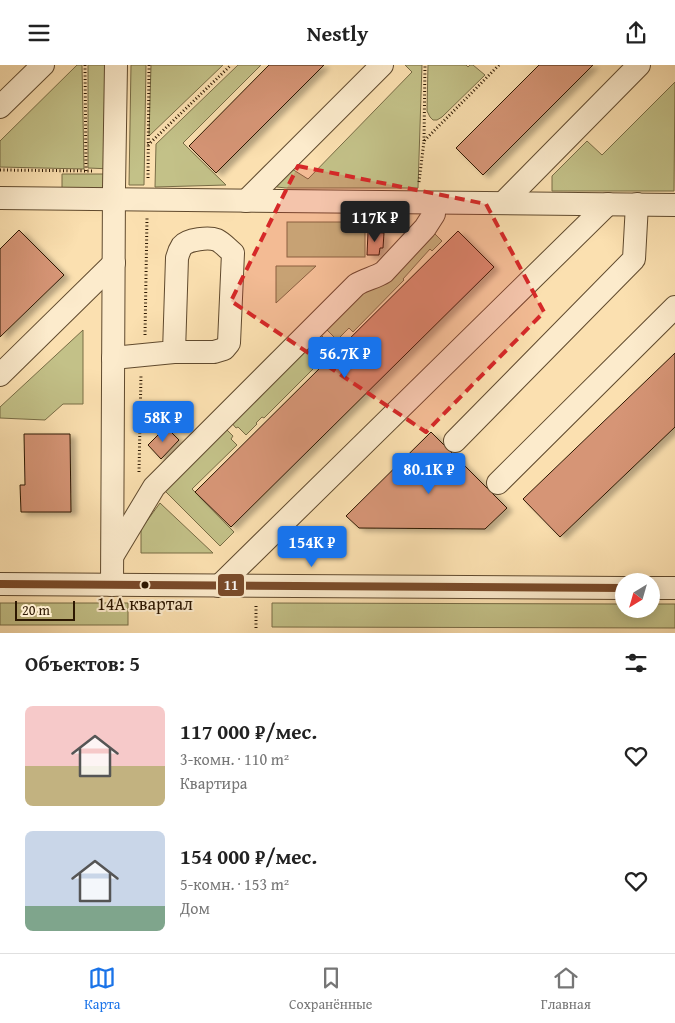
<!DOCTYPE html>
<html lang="ru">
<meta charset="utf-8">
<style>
:root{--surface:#fff;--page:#f6f6f6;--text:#222;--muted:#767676;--line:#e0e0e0;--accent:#1a73e8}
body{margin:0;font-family:"Gentium Book Plus",serif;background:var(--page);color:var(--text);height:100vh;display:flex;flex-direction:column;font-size:19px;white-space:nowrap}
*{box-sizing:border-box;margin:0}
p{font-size:16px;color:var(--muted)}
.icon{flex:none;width:28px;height:28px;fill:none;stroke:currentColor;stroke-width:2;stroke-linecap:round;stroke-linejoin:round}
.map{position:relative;height:568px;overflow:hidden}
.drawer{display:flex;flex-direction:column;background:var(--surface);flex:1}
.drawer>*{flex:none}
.needle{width:32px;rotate:217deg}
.tools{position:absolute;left:615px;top:508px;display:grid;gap:10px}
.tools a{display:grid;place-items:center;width:45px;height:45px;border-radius:50%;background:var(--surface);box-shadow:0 2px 12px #0003;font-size:25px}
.scale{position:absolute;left:15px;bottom:12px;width:60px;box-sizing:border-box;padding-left:5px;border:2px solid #2d1802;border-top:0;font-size:14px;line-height:18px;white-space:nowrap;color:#2d1802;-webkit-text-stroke:4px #fcebcc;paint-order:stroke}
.price{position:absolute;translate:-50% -42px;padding:0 11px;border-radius:5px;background:var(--accent);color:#fff;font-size:16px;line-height:32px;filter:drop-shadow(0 1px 2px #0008)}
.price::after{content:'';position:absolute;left:50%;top:30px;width:15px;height:11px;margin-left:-8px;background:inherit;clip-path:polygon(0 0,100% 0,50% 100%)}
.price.selected{background:#222;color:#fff}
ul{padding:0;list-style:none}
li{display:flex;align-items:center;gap:15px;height:125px;padding:0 25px}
li span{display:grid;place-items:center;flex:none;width:140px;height:100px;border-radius:8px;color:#555}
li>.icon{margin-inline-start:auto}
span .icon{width:60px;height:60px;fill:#fffc;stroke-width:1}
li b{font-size:21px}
h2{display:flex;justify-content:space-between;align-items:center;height:60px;padding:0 25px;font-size:21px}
header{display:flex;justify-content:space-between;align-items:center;height:65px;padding:0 25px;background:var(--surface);font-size:22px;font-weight:700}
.menu{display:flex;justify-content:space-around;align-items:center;height:70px;border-top:1px solid var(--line);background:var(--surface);font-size:14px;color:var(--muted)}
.menu a{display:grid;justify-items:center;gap:2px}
.menu .selected{color:var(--accent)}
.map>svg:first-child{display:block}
</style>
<header><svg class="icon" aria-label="menu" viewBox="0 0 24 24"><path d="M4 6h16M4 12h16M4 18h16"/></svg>Nestly<svg class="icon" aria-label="share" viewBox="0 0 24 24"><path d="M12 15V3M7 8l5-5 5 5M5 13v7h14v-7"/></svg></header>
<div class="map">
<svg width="675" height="568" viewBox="0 0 675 568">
<defs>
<filter id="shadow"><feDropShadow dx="5.5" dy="3" stdDeviation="2.5" flood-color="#0004"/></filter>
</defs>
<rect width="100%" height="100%" fill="#fbe0b0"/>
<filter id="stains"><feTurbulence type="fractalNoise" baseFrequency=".004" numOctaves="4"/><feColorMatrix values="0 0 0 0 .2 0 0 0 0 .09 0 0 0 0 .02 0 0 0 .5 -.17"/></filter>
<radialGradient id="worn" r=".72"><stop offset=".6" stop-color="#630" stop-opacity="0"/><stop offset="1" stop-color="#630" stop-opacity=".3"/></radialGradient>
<g fill="#c3c188" stroke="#786c45">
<path d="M77,0H82L84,104L0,102V76Z"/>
<path d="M88,0H114L112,104L88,103Z"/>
<path d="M131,0H146L144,120H129Z"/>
<path d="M151,0H223L149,71Z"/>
<path d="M238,0H261L183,78L226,120L155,122L156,79Z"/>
<path d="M405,0H422L418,123H286L277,122L274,120L292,104L308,114L412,7Z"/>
<path d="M428,0H466L468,2L470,0H473L485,10L442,52L437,55H433L430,52L427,46Z"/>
<path d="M675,17L674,126H552V111L587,76L602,90Z"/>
<path d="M62,109H111L107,123L62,125Z"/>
<rect x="287" y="157" width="78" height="35"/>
<path d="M434,168L442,176L432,186L430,184L403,214L404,215L353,267L349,263L337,275L324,262Z"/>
<path d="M276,201H316L276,238Z"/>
<path d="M83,265V339H63L45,355L0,353V342Z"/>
<path d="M318,267L332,281L313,300L315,302L264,353L262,352L256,358L257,359L246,370L238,362L236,363L230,356Z"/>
<path d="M225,363L233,371L231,374L237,380L192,424L234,467L220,481L163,424Z"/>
<path d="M160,438L213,488H141V464Z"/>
<rect x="0" y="538" width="128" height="22"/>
<path d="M272,538L624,539V544H651V539H675V563L272,562Z"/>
</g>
<g fill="#d69576" stroke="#2d1802" filter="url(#shadow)">
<path d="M269,0H324L216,108L189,81Z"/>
<path d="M539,0H593L483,110L456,83Z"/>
<path d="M19,165L64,210L0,272V184Z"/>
<path d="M458,166L494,202L231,462L195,427Z"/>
<path d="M368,167L384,168L383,183H380L379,190H367Z"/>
<path d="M675,288V362L560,472L523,434Z"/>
<path d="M166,362L179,375L161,394L148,380Z"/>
<path d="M431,367L507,443L485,464L359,463L346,451Z"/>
<path d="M24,369H70L71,447H21L20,420H25Z"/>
</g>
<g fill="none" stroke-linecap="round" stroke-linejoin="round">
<g stroke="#604a2e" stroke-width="24">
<g id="minor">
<path d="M0,42L43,0"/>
<path d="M0,133L675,140"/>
<path d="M246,136L382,0"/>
<path d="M503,138L639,0"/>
<path d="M113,293L174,287H214L224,284L229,278L233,188C228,184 223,178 217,175C209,172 188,174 182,181C180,184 178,189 177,193L174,287"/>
<path d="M0,310L114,198"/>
<path d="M455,376L634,194L637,139"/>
<path d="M498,418L675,242"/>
<path d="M113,490L154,422L356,220C365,214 375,213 384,207L425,163L434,149V138"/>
<path d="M0,519L624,523"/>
<path d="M112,520L114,123L116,0"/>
<path d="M219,521L608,139"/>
<path d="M651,523H675"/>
</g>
</g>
<g stroke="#2d1802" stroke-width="3" stroke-dasharray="1 2.5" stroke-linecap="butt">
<path d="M85,0L86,106"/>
<path d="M424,76L425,0"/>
<path d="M148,80L231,0"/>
<path d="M0,105L94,106"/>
<path d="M148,113L149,0"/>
<path d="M419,117L424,76L499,0"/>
<path d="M145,270L147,153"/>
<path d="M139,407L141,310"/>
<path d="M256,563V541"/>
</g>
<use href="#minor" stroke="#fcebcc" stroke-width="22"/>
<g stroke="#fcebcc" stroke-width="11">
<path id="bus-1" d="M0,519L624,523"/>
</g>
<use href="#bus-1" stroke="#7a4b2a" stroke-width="8"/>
</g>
<path fill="#d62828" fill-opacity="0.2" stroke="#d62828" stroke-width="4" stroke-dasharray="10 6" stroke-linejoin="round" d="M298,101L486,139L544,247L426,367L231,236Z"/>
<circle fill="#2d1802" stroke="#fcebcc" stroke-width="2" cx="145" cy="520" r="4.5"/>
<g text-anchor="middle" stroke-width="4" stroke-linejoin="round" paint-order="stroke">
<g font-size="18" fill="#2d1802" stroke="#fcebcc">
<text x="145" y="545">14А квартал</text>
</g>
</g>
<rect stroke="#fcebcc" stroke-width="2" x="217" y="508" width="28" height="24" rx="5" fill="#7a4b2a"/>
<g font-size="14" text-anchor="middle" font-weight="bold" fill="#fff">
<text x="231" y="525">11</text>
</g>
<rect width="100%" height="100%" filter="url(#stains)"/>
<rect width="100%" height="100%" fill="url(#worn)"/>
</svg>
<div class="tools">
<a><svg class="needle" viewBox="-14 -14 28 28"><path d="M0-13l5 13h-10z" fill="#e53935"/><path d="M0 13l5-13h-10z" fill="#767676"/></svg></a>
</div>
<div class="scale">20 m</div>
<b class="price selected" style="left:375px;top:178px">117K ₽</b>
<b class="price" style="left:345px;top:314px">56.7K ₽</b>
<b class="price" style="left:163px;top:378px">58K ₽</b>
<b class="price" style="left:429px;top:430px">80.1K ₽</b>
<b class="price" style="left:312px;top:503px">154K ₽</b>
</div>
<section class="drawer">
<h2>Объектов: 5<svg class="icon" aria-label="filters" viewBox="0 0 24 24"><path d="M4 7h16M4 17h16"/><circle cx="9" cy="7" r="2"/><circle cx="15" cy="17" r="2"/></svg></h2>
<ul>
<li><span style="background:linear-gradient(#f6c9c9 60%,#c2b280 0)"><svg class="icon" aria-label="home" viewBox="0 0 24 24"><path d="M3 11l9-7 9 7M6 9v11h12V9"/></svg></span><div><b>117 000 ₽/мес.</b><p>3-комн. · 110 m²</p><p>Квартира</p></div><svg class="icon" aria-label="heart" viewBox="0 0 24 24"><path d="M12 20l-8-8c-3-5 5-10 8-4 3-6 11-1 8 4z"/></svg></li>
<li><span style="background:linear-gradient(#c9d6e8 75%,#7fa58c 0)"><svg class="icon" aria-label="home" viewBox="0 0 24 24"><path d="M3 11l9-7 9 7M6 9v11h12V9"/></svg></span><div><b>154 000 ₽/мес.</b><p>5-комн. · 153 m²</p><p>Дом</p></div><svg class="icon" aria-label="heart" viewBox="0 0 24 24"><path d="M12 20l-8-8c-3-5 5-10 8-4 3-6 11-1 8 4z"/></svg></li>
</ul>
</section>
<nav class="menu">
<a class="selected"><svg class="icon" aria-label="map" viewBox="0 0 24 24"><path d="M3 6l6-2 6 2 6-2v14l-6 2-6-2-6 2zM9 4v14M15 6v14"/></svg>Карта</a>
<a><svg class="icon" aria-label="saved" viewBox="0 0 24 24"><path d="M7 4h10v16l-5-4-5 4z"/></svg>Сохранённые</a>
<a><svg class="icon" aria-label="home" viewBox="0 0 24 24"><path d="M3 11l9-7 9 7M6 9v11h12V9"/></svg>Главная</a>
</nav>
